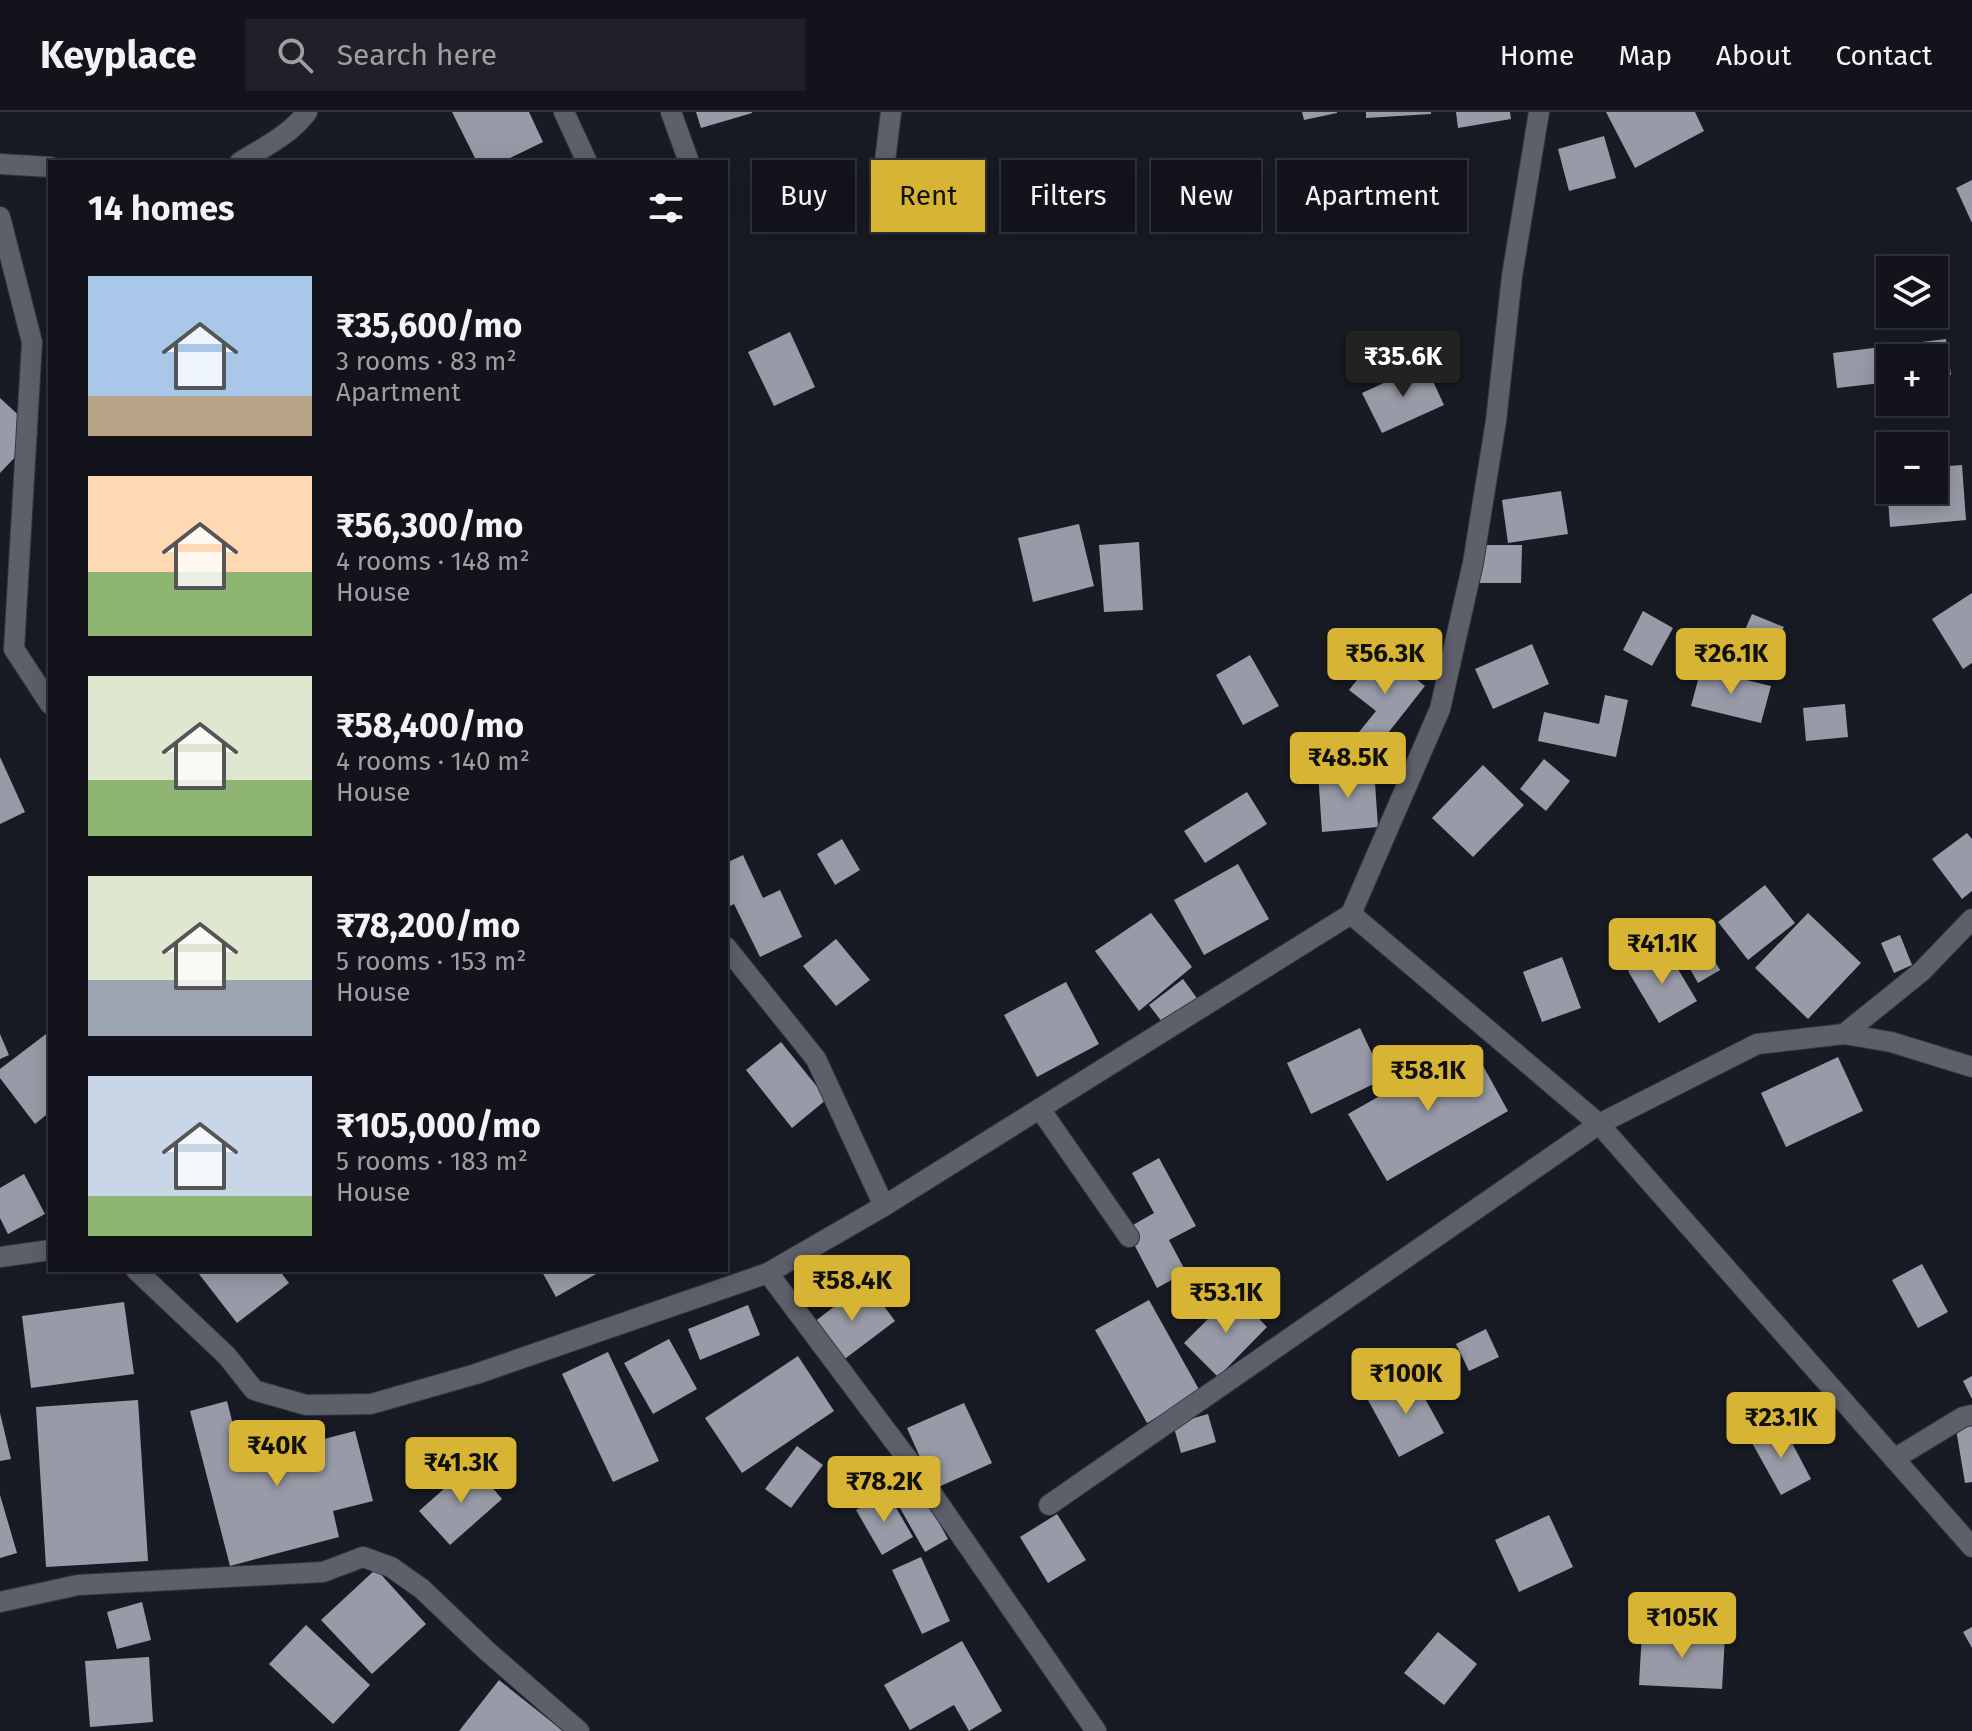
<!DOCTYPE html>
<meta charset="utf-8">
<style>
:root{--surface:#13141b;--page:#202128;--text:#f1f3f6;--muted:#9d9ea3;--line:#32333a;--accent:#d7b434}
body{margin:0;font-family:"Fira Sans",sans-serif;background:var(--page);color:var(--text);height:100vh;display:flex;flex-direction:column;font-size:30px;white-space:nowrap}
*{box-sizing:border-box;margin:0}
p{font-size:26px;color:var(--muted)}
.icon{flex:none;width:44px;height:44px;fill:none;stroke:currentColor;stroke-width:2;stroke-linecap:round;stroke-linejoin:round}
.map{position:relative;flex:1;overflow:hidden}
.drawer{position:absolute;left:48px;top:48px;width:680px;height:1112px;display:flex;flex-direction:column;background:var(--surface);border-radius:0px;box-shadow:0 4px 20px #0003,0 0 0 2px var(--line)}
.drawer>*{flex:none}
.banner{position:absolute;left:752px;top:48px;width:760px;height:72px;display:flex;gap:16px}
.controls{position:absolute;left:1876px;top:144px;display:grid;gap:16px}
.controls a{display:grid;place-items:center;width:72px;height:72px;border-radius:0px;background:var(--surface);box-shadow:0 4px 20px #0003,0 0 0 2px var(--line);font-size:40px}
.price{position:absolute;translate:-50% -68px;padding:0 18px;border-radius:8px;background:var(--accent);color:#111;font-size:26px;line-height:52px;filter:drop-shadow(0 2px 4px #0008)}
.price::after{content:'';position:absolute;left:50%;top:48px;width:24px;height:18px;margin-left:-12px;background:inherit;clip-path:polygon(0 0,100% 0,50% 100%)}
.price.current{background:#222;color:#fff}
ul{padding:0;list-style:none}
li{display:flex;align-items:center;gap:24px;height:200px;padding:0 40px}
li span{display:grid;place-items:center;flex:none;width:224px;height:160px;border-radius:0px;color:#555}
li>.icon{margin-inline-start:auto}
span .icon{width:96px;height:96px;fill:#fffc;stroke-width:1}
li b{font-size:34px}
h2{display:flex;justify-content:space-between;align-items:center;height:96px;padding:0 40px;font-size:34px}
.tag{padding:0 28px;border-radius:0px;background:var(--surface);box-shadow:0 4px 20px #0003,0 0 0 2px var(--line);font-size:28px;line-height:72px}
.tag.current{background:var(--accent);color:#111}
header{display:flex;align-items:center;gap:48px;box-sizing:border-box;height:112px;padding:0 40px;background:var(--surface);border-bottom:2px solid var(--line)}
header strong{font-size:38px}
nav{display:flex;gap:44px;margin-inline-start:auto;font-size:28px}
.search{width:560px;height:72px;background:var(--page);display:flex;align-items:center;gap:20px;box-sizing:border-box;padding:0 28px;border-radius:0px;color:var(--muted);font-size:30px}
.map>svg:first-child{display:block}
</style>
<header>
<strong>Keyplace</strong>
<div class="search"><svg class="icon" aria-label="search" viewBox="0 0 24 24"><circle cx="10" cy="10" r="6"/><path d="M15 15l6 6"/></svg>Search here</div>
<nav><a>Home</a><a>Map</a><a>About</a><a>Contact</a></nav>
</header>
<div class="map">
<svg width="1972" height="1619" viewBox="0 0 1972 1619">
<rect width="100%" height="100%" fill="#191b24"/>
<g fill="#989ba7">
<path d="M452,0H529L543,30L502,50H477Z"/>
<path d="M696,0H752V1L701,16Z"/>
<path d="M1302,0H1337V1L1304,8Z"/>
<path d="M1366,0H1431V2L1366,6Z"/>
<path d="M1456,0H1510L1511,7L1458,16Z"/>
<path d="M1606,0H1695L1704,19L1635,56Z"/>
<path d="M1604,24L1616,66L1569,79L1558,37Z"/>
<path d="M1972,68V111L1956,76Z"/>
<path d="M790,220L815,275L774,294L748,240Z"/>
<path d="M1946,227L1951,263L1934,265V246H1890V270L1837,276L1833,241Z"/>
<path d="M1425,252L1444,293L1382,321L1362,281Z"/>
<path d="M0,286L38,321L0,361Z"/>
<path d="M1962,353L1966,408L1890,415L1886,359H1890V378H1934V355Z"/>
<path d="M1561,379L1568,422L1508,431L1502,388Z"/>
<path d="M1079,412L1094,474L1033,490L1018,426Z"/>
<path d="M1139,430L1143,498L1104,500L1099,433Z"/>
<path d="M1480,433H1522L1521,471H1480Z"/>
<path d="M1972,481V551L1963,557L1932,507Z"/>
<path d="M1643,499L1673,516L1652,554L1623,538Z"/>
<path d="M1752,502L1784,515L1763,561L1732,547Z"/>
<path d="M1532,532L1549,572L1493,597L1475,557Z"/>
<path d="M1380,539L1425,574L1377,635L1359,620L1376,599L1349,578Z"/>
<path d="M1250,543L1279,594L1243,613L1216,563Z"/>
<path d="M1701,557L1771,574L1761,611L1691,594Z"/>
<path d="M1605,583L1628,588L1616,645L1538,629L1544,600L1599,612Z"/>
<path d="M1845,592L1848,625L1806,629L1803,596Z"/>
<path d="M0,645L25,700L0,712Z"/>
<path d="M1544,647L1570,669L1546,699L1520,677Z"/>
<path d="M1483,653L1524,693L1473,745L1432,706Z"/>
<path d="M1374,656L1378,715L1322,720L1318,660Z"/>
<path d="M1247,680L1267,712L1205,751L1184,719Z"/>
<path d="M1967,721L1972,727V779L1962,787L1932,747Z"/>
<path d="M842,727L860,758L835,773L817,742Z"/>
<path d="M743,743L763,786L780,778L802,825L760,845L734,792L726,796V751Z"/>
<path d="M1238,752L1269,807L1204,843L1174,788Z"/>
<path d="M1765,773L1795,811L1748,848L1718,810Z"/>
<path d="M1151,801L1192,855L1139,899L1095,839Z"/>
<path d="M1808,801L1861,851L1808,907L1755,856Z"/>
<path d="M1694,814L1720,858L1698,871L1673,827Z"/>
<path d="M1900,823L1912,853L1894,861L1881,831Z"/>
<path d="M836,827L870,868L836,894L803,854Z"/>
<path d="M1666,837L1697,889L1659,911L1628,859Z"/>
<path d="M1562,845L1581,896L1542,910L1523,860Z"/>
<path d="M1183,867L1199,889L1166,915L1149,893Z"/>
<path d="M1066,870L1099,932L1037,965L1004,903Z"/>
<path d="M1360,916L1384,967L1311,1002L1287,951Z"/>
<path d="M50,919V1000L35,1012L0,966V957Z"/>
<path d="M0,922L9,943L0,947Z"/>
<path d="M781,930L827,987L792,1016L746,958Z"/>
<path d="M1471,932L1508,999L1387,1069L1348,1002Z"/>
<path d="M1838,945L1863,999L1786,1035L1761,981Z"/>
<path d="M1159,1046L1196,1114L1169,1128L1186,1160L1157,1176L1126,1117L1154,1101L1132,1061Z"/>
<path d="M24,1062L45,1102L8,1122L0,1106V1076Z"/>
<path d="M1922,1152L1948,1200L1918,1216L1892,1168Z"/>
<path d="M205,1158H279L289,1171L237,1211L199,1162Z"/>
<path d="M541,1158H603L556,1185Z"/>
<path d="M866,1170L895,1209L838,1252L809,1214Z"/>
<path d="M1234,1181L1267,1215L1218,1265L1184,1231Z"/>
<path d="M1149,1188L1201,1281L1147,1311L1095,1218Z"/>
<path d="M124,1190L134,1262L31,1276L22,1204Z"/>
<path d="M748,1193L760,1223L700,1248L688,1217Z"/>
<path d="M1486,1217L1499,1245L1469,1259L1456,1232Z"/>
<path d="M669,1227L697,1277L653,1302L624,1251Z"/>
<path d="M608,1240L659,1349L613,1370L562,1262Z"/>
<path d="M798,1244L834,1299L742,1361L705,1306Z"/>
<path d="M1412,1263L1444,1321L1399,1345L1368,1288Z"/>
<path d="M1972,1264V1287L1963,1269Z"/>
<path d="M138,1288L148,1449L46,1455L36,1295Z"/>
<path d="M227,1289L242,1348L355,1319L373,1389L333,1399L339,1425L230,1454L190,1299Z"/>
<path d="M964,1291L992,1351L934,1377L907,1316Z"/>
<path d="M0,1301L11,1347L0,1349Z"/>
<path d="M1208,1302L1216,1330L1181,1341L1173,1312Z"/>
<path d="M1782,1312L1811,1367L1781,1383L1751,1329Z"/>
<path d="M1972,1314V1370L1965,1371L1956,1317Z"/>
<path d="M797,1334L823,1353L791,1396L765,1377Z"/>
<path d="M472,1352L502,1387L450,1433L419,1399Z"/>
<path d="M912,1362L948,1427L925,1440L888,1375Z"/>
<path d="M887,1380L913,1425L882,1443L856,1398Z"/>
<path d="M0,1383L17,1441L0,1446Z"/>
<path d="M1057,1402L1086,1448L1048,1471L1020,1425Z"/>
<path d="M1549,1403L1573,1455L1519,1480L1495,1428Z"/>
<path d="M921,1445L950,1509L922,1522L892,1458Z"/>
<path d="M376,1457L426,1512L372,1562L321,1508Z"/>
<path d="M142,1490L151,1528L117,1537L107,1500Z"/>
<path d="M306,1513L370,1573L333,1612L269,1552Z"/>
<path d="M1972,1515V1536L1963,1520Z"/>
<path d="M1642,1519L1725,1524L1722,1577L1639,1573Z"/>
<path d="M1438,1520L1477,1552L1444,1593L1404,1561Z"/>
<path d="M962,1529L1002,1599L969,1619L954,1593L910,1618L884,1573Z"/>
<path d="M149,1545L153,1610L90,1615L85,1549Z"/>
<path d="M499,1568L563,1619H459Z"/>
</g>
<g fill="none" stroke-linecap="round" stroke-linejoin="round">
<g stroke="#36373e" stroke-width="22">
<g id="lane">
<path d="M1040,997L1129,1125"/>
<path d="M1049,1393L1599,1012"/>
<path d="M0,1490L78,1473L323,1460L363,1445L391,1455L422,1477L487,1539L579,1619"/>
</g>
</g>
<g stroke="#36373e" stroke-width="22">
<g id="street">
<path d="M564,0L587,50"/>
<path d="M671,0L689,50"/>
<path d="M240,50C263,36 291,22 307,0"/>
<path d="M0,52L50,55"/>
<path d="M883,65L891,0"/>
<path d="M0,105L32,230L14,537L50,592"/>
<path d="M1351,802L1440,597L1473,451L1496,309L1512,164L1539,0"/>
<path d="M726,835L816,947L884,1094"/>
<path d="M1844,922L1921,860L1972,807"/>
<path d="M1599,1012L1972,1435"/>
<path d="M0,1145L50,1138"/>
<path d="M136,1158L227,1244L254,1278L306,1293L371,1292L476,1262L768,1161L884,1094L1351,802L1599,1012L1757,932L1844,922L1891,930L1972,955"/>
<path d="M768,1161L915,1357L1096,1619"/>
<path d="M1894,1347L1963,1305L1972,1303"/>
</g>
</g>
<use href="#lane" stroke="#5d606b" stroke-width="20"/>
<use href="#street" stroke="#5d606b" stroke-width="20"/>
</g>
</svg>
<div class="controls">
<a><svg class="icon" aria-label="layers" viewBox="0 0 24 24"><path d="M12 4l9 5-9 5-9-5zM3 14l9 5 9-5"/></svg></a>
<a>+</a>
<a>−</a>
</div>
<b class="price current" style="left:1403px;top:287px">₹35.6K</b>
<b class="price" style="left:1385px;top:584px">₹56.3K</b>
<b class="price" style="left:1731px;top:584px">₹26.1K</b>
<b class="price" style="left:1348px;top:688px">₹48.5K</b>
<b class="price" style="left:1662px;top:874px">₹41.1K</b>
<b class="price" style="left:1428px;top:1001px">₹58.1K</b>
<b class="price" style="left:852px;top:1211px">₹58.4K</b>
<b class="price" style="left:1226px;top:1223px">₹53.1K</b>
<b class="price" style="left:1406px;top:1304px">₹100K</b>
<b class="price" style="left:1781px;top:1348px">₹23.1K</b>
<b class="price" style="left:277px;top:1376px">₹40K</b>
<b class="price" style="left:461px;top:1393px">₹41.3K</b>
<b class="price" style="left:884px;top:1412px">₹78.2K</b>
<b class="price" style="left:1682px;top:1548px">₹105K</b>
<div class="banner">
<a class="tag">Buy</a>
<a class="tag current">Rent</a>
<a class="tag">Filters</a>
<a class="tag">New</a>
<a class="tag">Apartment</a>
</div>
<section class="drawer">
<h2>14 homes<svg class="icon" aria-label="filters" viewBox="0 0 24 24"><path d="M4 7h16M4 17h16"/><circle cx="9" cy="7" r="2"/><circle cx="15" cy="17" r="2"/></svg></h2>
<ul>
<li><span style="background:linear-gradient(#a9c7e8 75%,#b9a48a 0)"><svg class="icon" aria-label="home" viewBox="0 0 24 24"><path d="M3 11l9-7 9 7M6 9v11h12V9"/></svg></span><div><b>₹35,600/mo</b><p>3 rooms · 83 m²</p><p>Apartment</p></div></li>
<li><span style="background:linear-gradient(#ffd9b3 60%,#8fb573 0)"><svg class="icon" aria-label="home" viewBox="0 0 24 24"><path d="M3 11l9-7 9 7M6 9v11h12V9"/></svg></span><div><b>₹56,300/mo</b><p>4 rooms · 148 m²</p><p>House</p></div></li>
<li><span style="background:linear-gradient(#dfe7d0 65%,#8fb573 0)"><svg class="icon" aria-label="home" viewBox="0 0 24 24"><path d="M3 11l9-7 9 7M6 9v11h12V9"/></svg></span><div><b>₹58,400/mo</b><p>4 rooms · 140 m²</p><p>House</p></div></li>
<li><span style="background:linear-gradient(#dfe7d0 65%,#9aa5b1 0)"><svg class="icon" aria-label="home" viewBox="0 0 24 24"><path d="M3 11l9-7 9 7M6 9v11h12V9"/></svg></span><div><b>₹78,200/mo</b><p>5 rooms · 153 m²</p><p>House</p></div></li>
<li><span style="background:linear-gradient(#c9d6e8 75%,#8fb573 0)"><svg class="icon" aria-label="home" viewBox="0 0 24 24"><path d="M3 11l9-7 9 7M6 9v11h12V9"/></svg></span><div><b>₹105,000/mo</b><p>5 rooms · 183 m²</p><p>House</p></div></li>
</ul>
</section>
</div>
